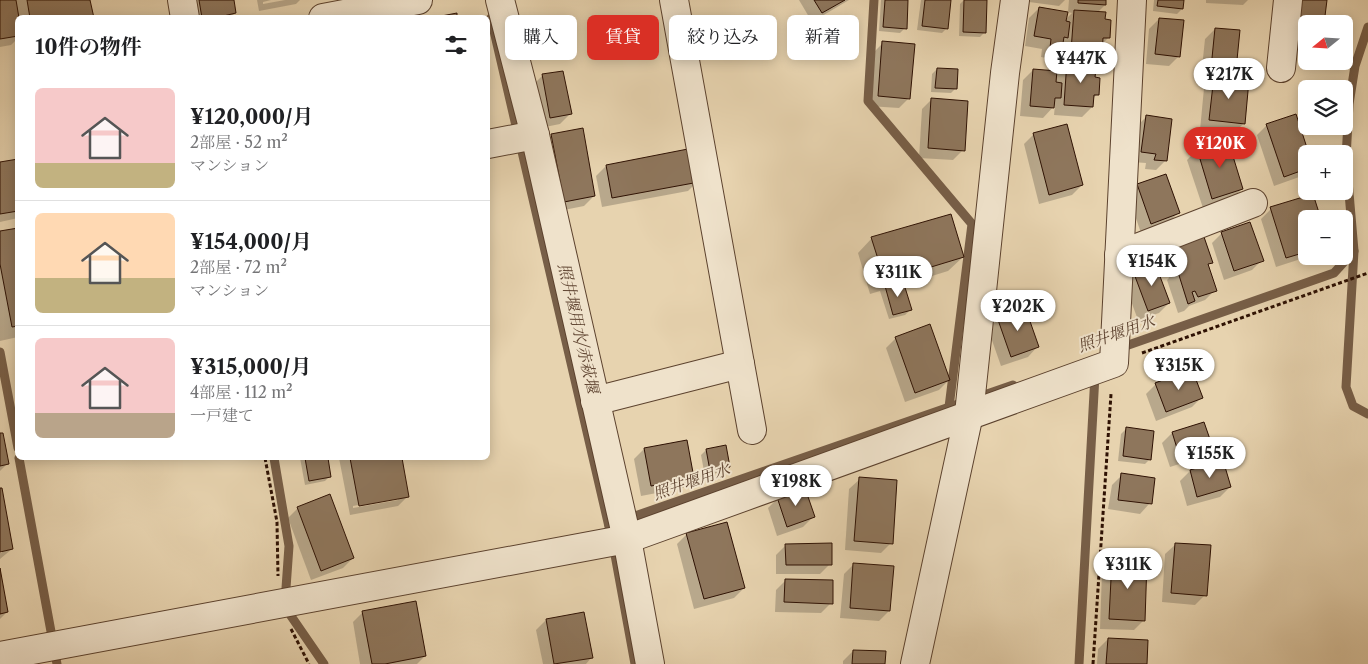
<!DOCTYPE html>
<html lang="ja">
<meta charset="utf-8">
<style>
:root{--surface:#fff;--page:#f6f6f6;--text:#202124;--muted:#757577;--line:#e0e0e0;--accent:#d93025}
body{margin:0;font-family:"Libre Caslon Text","Noto Serif JP",serif;background:var(--page);color:var(--text);height:100vh;display:flex;flex-direction:column;font-size:19px;white-space:nowrap}
*{box-sizing:border-box;margin:0}
p{font-size:16px;color:var(--muted)}
.icon{flex:none;width:28px;height:28px;fill:none;stroke:currentColor;stroke-width:2;stroke-linecap:round;stroke-linejoin:round}
.map{position:relative;flex:1;overflow:hidden}
.panel{position:absolute;left:15px;top:15px;width:475px;height:445px;display:flex;flex-direction:column;background:var(--surface);border-radius:8px;box-shadow:0 2px 12px #0003}
.panel>*{flex:none}
.banner{position:absolute;left:505px;top:15px;width:475px;height:45px;display:flex;gap:10px}
.needle{width:32px;rotate:252deg}
.tools{position:absolute;left:1298px;top:15px;display:grid;gap:10px}
.tools a{display:grid;place-items:center;width:55px;height:55px;border-radius:8px;background:var(--surface);box-shadow:0 2px 12px #0003;font-size:25px}
.price{position:absolute;translate:-50% -42px;padding:0 11px;border-radius:18px;background:#fff;color:#222;font-size:16px;line-height:32px;filter:drop-shadow(0 1px 2px #0008)}
.price::after{content:'';position:absolute;left:50%;top:30px;width:15px;height:11px;margin-left:-8px;background:inherit;clip-path:polygon(0 0,100% 0,50% 100%)}
.price.current{background:var(--accent);color:#fff}
ul{padding:0;list-style:none}
li{display:flex;align-items:center;gap:15px;height:125px;padding:0 20px}
li+li{border-top:1px solid var(--line)}
li span{display:grid;place-items:center;flex:none;width:140px;height:100px;border-radius:8px;color:#555}
li>.icon{margin-inline-start:auto}
span .icon{width:60px;height:60px;fill:#fffc;stroke-width:1}
li b{font-size:21px}
h2{display:flex;justify-content:space-between;align-items:center;height:60px;padding:0 20px;font-size:21px}
.chip{padding:0 18px;border-radius:8px;background:var(--surface);box-shadow:0 2px 12px #0003;font-size:18px;line-height:45px}
.chip.current{background:var(--accent);color:#fff}
.map>svg:first-child{display:block}
</style>
<div class="map">
<svg width="1368" height="664" viewBox="0 0 1368 664">
<rect width="100%" height="100%" fill="#e7d3af"/>
<filter id="stains"><feTurbulence type="fractalNoise" baseFrequency=".004" numOctaves="4"/><feColorMatrix values="0 0 0 0 .2 0 0 0 0 .09 0 0 0 0 .02 0 0 0 .5 -.17"/></filter>
<radialGradient id="worn" r=".72"><stop offset=".6" stop-color="#630" stop-opacity="0"/><stop offset="1" stop-color="#630" stop-opacity=".3"/></radialGradient>
<g fill="#0003" fill-rule="evenodd">
<path d="M0,0H15V2L17,0H89L92,18H18V38L11,45L0,47Z"/>
<path d="M187,0H232L235,13L230,18H190Z"/>
<path d="M257,0H271L263,2V4L285,0H300L296,4L259,11Z"/>
<path d="M799,0H849L812,22Z"/>
<path d="M881,0H907L905,28L900,33L879,31Z"/>
<path d="M921,0H950L946,29L942,33L917,30Z"/>
<path d="M964,0H986L985,32L980,37L959,36L960,4Z"/>
<path d="M1029,0H1065L1059,6L1029,2Z"/>
<path d="M1069,0H1105V5L1097,13L1103,20L1108,38L1101,45V53L1091,63L1097,94L1092,100V107L1082,117L1054,115L1055,105L1043,118L1020,116L1023,80L1033,70L1055,74L1068,62L1061,61L1062,47L1051,59L1041,57L1042,49L1025,46L1029,18L1039,8L1065,20L1072,13L1068,12Z"/>
<path d="M1154,0H1183L1182,9L1177,14L1153,11Z"/>
<path d="M1206,0H1248L1243,5L1206,3Z"/>
<path d="M1326,0L1306,24V45L1286,43Z"/>
<path d="M1159,19L1179,56L1169,66L1146,64L1149,29Z"/>
<path d="M1215,29L1235,70L1225,79L1244,123L1234,133L1200,130L1204,88L1213,79L1201,77L1205,39Z"/>
<path d="M883,43L909,98L899,108L868,106L873,53Z"/>
<path d="M937,69L955,89L951,93L931,92L932,74Z"/>
<path d="M542,76L570,114L560,124L540,128L532,86Z"/>
<path d="M932,99L963,150L953,160L919,158L922,109Z"/>
<path d="M1146,117L1166,160L1156,170L1145,169L1146,163L1132,162L1136,127Z"/>
<path d="M1267,125L1306,154V173L1302,176L1274,186L1257,135Z"/>
<path d="M1034,134L1082,185L1072,195L1039,204L1024,144Z"/>
<path d="M552,135L594,196L584,206L554,212L542,145Z"/>
<path d="M1197,150L1242,189L1232,199L1203,208L1187,160Z"/>
<path d="M18,160V218L0,222V164Z"/>
<path d="M606,166L698,181L688,191L602,207L596,176Z"/>
<path d="M1138,185L1178,213L1168,223L1141,233L1128,195Z"/>
<path d="M1271,209L1306,219V256H1310L1276,267L1261,219Z"/>
<path d="M18,229V337L0,341V232Z"/>
<path d="M1222,233L1262,260L1252,270L1224,280L1212,243Z"/>
<path d="M872,238L963,257L948,271L903,285L910,310L905,315L889,319L880,291L870,294L858,253Z"/>
<path d="M1172,246L1211,262L1207,266L1215,290L1205,300L1189,306L1184,311L1178,313L1167,280L1169,278L1162,256Z"/>
<path d="M1134,272L1169,303L1159,313L1138,320L1124,282Z"/>
<path d="M998,319L1038,346L1028,357L1001,366L988,329Z"/>
<path d="M896,338L949,380L939,390L905,402L886,348Z"/>
<path d="M1156,384L1202,397L1192,407L1156,421L1146,394Z"/>
<path d="M1126,429L1150,459L1145,464L1118,461L1121,434Z"/>
<path d="M1172,433L1211,447L1201,457L1170,467L1162,443Z"/>
<path d="M0,435L7,464L0,471Z"/>
<path d="M644,449L693,478L683,488L641,496L634,459Z"/>
<path d="M706,450L729,467L724,472L705,475V473L725,469V467L704,471L701,455Z"/>
<path d="M300,458H327L330,476L325,481L305,485Z"/>
<path d="M339,458H401L408,496L398,506L350,515ZM398,498V500L353,508V506Z"/>
<path d="M1190,471L1230,487L1220,497L1187,506L1180,481Z"/>
<path d="M1122,475L1150,503L1140,514L1108,509L1112,485Z"/>
<path d="M860,479L891,543L881,553L845,550L849,489Z"/>
<path d="M0,489L12,549L0,559V553H2V550L0,551Z"/>
<path d="M778,498L813,517L803,527L777,536L768,508Z"/>
<path d="M298,508L353,558L343,568L311,580L288,518Z"/>
<path d="M687,534L744,588L734,598L694,609L677,544Z"/>
<path d="M1176,544L1205,595L1195,605L1162,602L1165,554Z"/>
<path d="M786,545L830,564L820,574H776V555Z"/>
<path d="M1112,561L1144,620L1134,630L1100,629L1102,571Z"/>
<path d="M854,564L889,611L879,621L840,618L844,574Z"/>
<path d="M0,575L7,612L0,619Z"/>
<path d="M786,580L831,603L821,613L775,612L776,590Z"/>
<path d="M363,612L425,656L417,664H360L353,622Z"/>
<path d="M546,620L591,658L586,664H543L536,630Z"/>
<path d="M1108,639L1146,664H1097L1098,649Z"/>
<path d="M853,651L884,664H843V661Z"/>
</g>
<g fill="none" stroke-linecap="round" stroke-linejoin="round">
<g stroke="#775e47" stroke-width="9">
<path d="M874,0L868,101L972,224L949,407"/>
<path d="M491,18L610,531"/>
<path d="M1354,251L1346,387L1353,406L1368,414"/>
<path d="M1117,349L1334,273L1354,251L1346,158L1349,104L1355,66L1368,27"/>
<path d="M0,352L18,448"/>
<path d="M19,458L57,664"/>
<path d="M274,458L289,546L286,588L291,616L324,664"/>
<path d="M609,525L1013,385"/>
<path d="M613,544L635,664"/>
<path d="M1079,664L1095,375"/>
</g>
</g>
<g fill="#8e765c" stroke="#2e1103">
<path d="M0,0H16L19,18H18V36L0,39Z"/>
<path d="M27,0H90L94,18H30Z"/>
<path d="M199,0H234L236,13L215,18H202Z"/>
<path d="M814,0H845L822,13Z"/>
<path d="M885,0H908L907,29L883,27Z"/>
<path d="M925,0H951L948,29L922,26Z"/>
<path d="M964,0H987L986,33L963,32Z"/>
<path d="M1078,0H1106V5L1078,3Z"/>
<path d="M1158,0H1184L1183,9L1157,6Z"/>
<path d="M1299,0H1327L1324,24H1306V34L1295,33Z"/>
<path d="M1039,7L1068,12L1066,21L1070,22L1068,38L1064,37L1062,49L1050,48L1051,39L1034,36Z"/>
<path d="M1074,10L1106,12L1105,19L1111,20L1110,38H1103L1102,54L1071,51Z"/>
<path d="M457,13V18H431Z"/>
<path d="M1159,18L1184,20L1180,57L1155,54Z"/>
<path d="M1215,28L1240,30L1236,70L1211,68Z"/>
<path d="M882,41L915,44L910,99L878,96Z"/>
<path d="M1067,60L1097,63L1095,77L1100,78L1099,95H1094L1093,107L1064,105Z"/>
<path d="M937,68L958,69L957,89L935,88Z"/>
<path d="M1033,69L1057,71L1056,82L1062,83L1061,98H1055L1054,108L1030,106Z"/>
<path d="M563,71L572,114L550,118L542,74Z"/>
<path d="M1214,76L1249,80L1245,124L1209,120Z"/>
<path d="M931,98L968,101L965,151L928,148Z"/>
<path d="M1296,114L1309,154H1306V169L1284,177L1266,124Z"/>
<path d="M1146,115L1172,119L1167,161L1154,160L1156,154L1141,152Z"/>
<path d="M1067,124L1083,185L1049,195L1033,133Z"/>
<path d="M583,128L595,196L564,202L551,134Z"/>
<path d="M1228,140L1243,189L1212,199L1197,149Z"/>
<path d="M693,148L699,182L612,198L606,165Z"/>
<path d="M18,159V211L0,214V162Z"/>
<path d="M1166,174L1180,213L1151,224L1137,184Z"/>
<path d="M1313,194L1321,219H1306V252L1286,258L1270,207Z"/>
<path d="M951,214L964,257L885,281L871,237Z"/>
<path d="M1250,222L1264,261L1234,271L1221,232Z"/>
<path d="M18,228V326L12,327L0,264V231Z"/>
<path d="M1203,234L1213,263L1208,264L1217,291L1198,297L1195,291L1192,292L1195,301L1188,304L1177,269L1179,268L1171,245Z"/>
<path d="M1155,263L1170,303L1148,311L1133,271Z"/>
<path d="M903,281L912,310L893,315L885,286Z"/>
<path d="M1025,307L1039,347L1011,357L997,317Z"/>
<path d="M930,324L950,380L915,393L895,337Z"/>
<path d="M1192,369L1203,398L1166,412L1155,383Z"/>
<path d="M1204,422L1213,448L1180,458L1172,432Z"/>
<path d="M1126,427L1154,431L1151,460L1123,456Z"/>
<path d="M0,433H3L9,464L0,466Z"/>
<path d="M687,440L694,478L651,486L644,448Z"/>
<path d="M726,445L730,467L710,471L706,449Z"/>
<path d="M305,458H328L331,477L309,481Z"/>
<path d="M350,458H402L409,497L359,506Z"/>
<path d="M1223,460L1231,487L1197,497L1190,470Z"/>
<path d="M1121,473L1155,478L1152,504L1118,500Z"/>
<path d="M859,477L897,480L893,544L854,541Z"/>
<path d="M0,488H2L13,549L0,552Z"/>
<path d="M805,488L815,517L787,527L777,497Z"/>
<path d="M330,494L354,558L321,571L297,507Z"/>
<path d="M727,522L745,588L704,599L686,533Z"/>
<path d="M832,543V565H786L785,544Z"/>
<path d="M1175,543L1211,545L1207,596L1171,593Z"/>
<path d="M1112,559L1147,561L1145,621L1109,619Z"/>
<path d="M853,563L894,566L890,611L850,608Z"/>
<path d="M0,568L8,612L0,614Z"/>
<path d="M785,579L833,580V604L784,602Z"/>
<path d="M416,601L426,656L385,664H372L362,611Z"/>
<path d="M584,612L593,658L554,664L546,619Z"/>
<path d="M1108,638L1148,640L1147,664H1106Z"/>
<path d="M853,650L886,651L885,664H852Z"/>
</g>
<g fill="none" stroke-linecap="round" stroke-linejoin="round">
<g stroke="#5c422e" stroke-width="30">
<g id="minor">
<path d="M182,0L185,18"/>
<path d="M500,0L535,135L627,539L650,664"/>
<path d="M674,0L752,430"/>
<path d="M323,18L418,0"/>
<path d="M1281,68L1288,0"/>
<path d="M488,144L535,135"/>
<path d="M1119,255L1253,203"/>
<path d="M595,401L740,364"/>
<path d="M0,656L627,539L1114,363L1132,0"/>
<path d="M915,664L969,414L1005,73L1015,0"/>
</g>
</g>
<g stroke="#2e1103" stroke-width="3" stroke-dasharray="4 2.5" stroke-linecap="butt">
<path d="M1142,353L1368,273"/>
<path d="M265,458L277,522L278,576"/>
<path d="M291,629L309,664"/>
<path d="M1093,664L1111,394"/>
</g>
<use href="#minor" stroke="#efe2cb" stroke-width="28"/>
</g>
<g text-anchor="middle" stroke-width="4" stroke-linejoin="round" paint-order="stroke">
<g font-size="16" font-style="italic" fill="#5f4431" stroke="#efe2cb">
<text transform="translate(579 328) rotate(77)" y="6">照井堰用水/赤萩堰</text>
<text transform="translate(1116 333) rotate(-19)" y="6">照井堰用水</text>
<text transform="translate(691 481) rotate(-19)" y="6">照井堰用水</text>
</g>
</g>
<rect width="100%" height="100%" filter="url(#stains)"/>
<rect width="100%" height="100%" fill="url(#worn)"/>
</svg>
<div class="tools">
<a><svg class="needle" viewBox="-14 -14 28 28"><path d="M0-13l5 13h-10z" fill="#e53935"/><path d="M0 13l5-13h-10z" fill="#757577"/></svg></a>
<a><svg class="icon" aria-label="layers" viewBox="0 0 24 24"><path d="M12 4l9 5-9 5-9-5zM3 14l9 5 9-5"/></svg></a>
<a>+</a>
<a>−</a>
</div>
<b class="price" style="left:1081px;top:84px">¥447K</b>
<b class="price" style="left:1229px;top:100px">¥217K</b>
<b class="price current" style="left:1220px;top:169px">¥120K</b>
<b class="price" style="left:1152px;top:287px">¥154K</b>
<b class="price" style="left:898px;top:298px">¥311K</b>
<b class="price" style="left:1018px;top:332px">¥202K</b>
<b class="price" style="left:1179px;top:391px">¥315K</b>
<b class="price" style="left:1210px;top:479px">¥155K</b>
<b class="price" style="left:796px;top:507px">¥198K</b>
<b class="price" style="left:1128px;top:590px">¥311K</b>
<div class="banner">
<a class="chip">購入</a>
<a class="chip current">賃貸</a>
<a class="chip">絞り込み</a>
<a class="chip">新着</a>
</div>
<section class="panel">
<h2>10件の物件<svg class="icon" aria-label="filters" viewBox="0 0 24 24"><path d="M4 7h16M4 17h16"/><circle cx="9" cy="7" r="2"/><circle cx="15" cy="17" r="2"/></svg></h2>
<ul>
<li><span style="background:linear-gradient(#f6c9c9 75%,#c2b280 0)"><svg class="icon" aria-label="home" viewBox="0 0 24 24"><path d="M3 11l9-7 9 7M6 9v11h12V9"/></svg></span><div><b>¥120,000/月</b><p>2部屋 · 52 m²</p><p>マンション</p></div></li>
<li><span style="background:linear-gradient(#ffd9b3 65%,#c2b280 0)"><svg class="icon" aria-label="home" viewBox="0 0 24 24"><path d="M3 11l9-7 9 7M6 9v11h12V9"/></svg></span><div><b>¥154,000/月</b><p>2部屋 · 72 m²</p><p>マンション</p></div></li>
<li><span style="background:linear-gradient(#f6c9c9 75%,#b9a48a 0)"><svg class="icon" aria-label="home" viewBox="0 0 24 24"><path d="M3 11l9-7 9 7M6 9v11h12V9"/></svg></span><div><b>¥315,000/月</b><p>4部屋 · 112 m²</p><p>一戸建て</p></div></li>
</ul>
</section>
</div>
